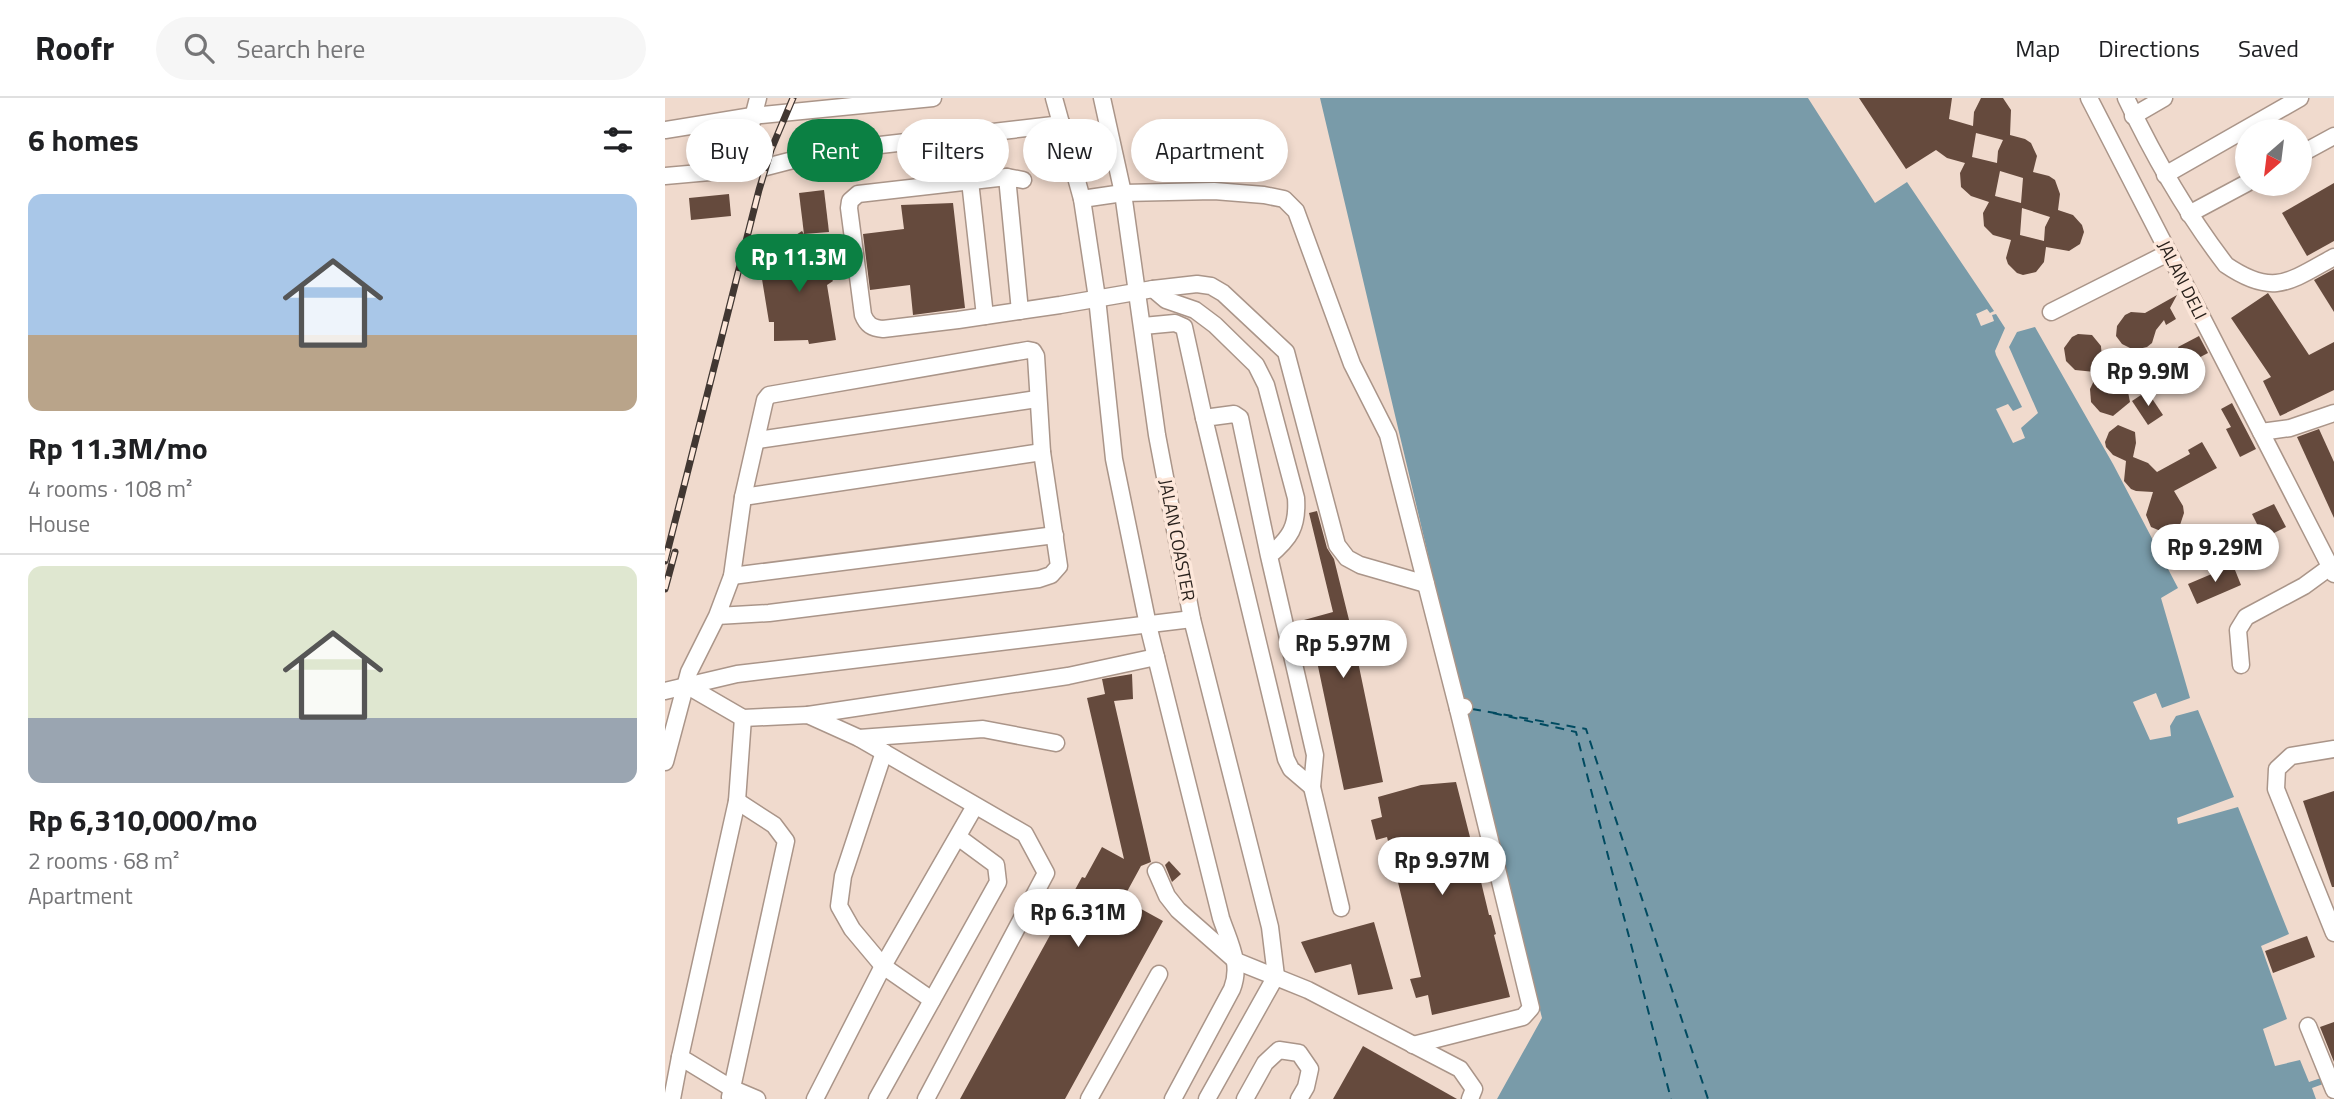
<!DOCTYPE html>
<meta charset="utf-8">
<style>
:root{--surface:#fff;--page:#f6f6f6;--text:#202124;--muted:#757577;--line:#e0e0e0;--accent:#0b8043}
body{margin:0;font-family:"Titillium Web",sans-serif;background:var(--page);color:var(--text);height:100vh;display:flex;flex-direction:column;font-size:26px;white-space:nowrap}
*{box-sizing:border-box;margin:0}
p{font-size:23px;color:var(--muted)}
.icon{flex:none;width:38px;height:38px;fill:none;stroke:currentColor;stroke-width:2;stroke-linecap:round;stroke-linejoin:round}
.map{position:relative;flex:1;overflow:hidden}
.details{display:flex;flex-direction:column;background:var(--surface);width:665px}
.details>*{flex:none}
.banner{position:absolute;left:21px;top:21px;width:665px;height:63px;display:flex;gap:14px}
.needle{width:46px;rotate:208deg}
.buttons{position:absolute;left:1570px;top:21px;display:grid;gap:14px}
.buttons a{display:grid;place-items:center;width:77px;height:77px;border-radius:50%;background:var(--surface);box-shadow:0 4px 10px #0003;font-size:35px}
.price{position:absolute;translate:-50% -60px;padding:0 16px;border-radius:24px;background:#fff;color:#222;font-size:23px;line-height:46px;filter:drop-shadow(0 2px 4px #0008)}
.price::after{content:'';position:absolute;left:50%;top:42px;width:21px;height:16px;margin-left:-10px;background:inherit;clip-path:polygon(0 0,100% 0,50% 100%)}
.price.active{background:var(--accent);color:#fff}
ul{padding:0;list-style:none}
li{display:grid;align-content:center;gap:14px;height:371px;padding:0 28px}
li+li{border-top:2px solid var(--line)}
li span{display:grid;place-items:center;height:217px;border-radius:14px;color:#555}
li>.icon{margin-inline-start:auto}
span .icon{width:126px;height:126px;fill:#fffc;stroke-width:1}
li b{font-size:30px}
h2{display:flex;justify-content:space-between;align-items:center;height:84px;padding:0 28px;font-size:30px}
.chip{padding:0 24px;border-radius:32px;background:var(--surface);box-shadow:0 4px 10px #0003;font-size:24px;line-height:63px}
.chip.active{background:var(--accent);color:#fff}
header{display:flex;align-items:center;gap:42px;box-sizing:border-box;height:98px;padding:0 35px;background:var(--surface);border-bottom:2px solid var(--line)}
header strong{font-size:33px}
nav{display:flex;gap:38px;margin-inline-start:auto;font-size:24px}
.search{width:490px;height:63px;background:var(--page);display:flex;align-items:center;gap:18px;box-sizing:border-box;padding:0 24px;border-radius:38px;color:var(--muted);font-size:26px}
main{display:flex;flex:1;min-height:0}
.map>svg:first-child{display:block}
</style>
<header>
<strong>Roofr</strong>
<div class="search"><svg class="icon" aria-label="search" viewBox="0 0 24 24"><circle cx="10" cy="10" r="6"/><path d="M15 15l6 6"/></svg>Search here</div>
<nav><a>Map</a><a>Directions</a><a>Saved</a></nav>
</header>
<main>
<section class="details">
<h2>6 homes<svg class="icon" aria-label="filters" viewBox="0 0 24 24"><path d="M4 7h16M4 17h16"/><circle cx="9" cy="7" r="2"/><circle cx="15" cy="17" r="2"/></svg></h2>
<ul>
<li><span style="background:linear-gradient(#a9c7e8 65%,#b9a48a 0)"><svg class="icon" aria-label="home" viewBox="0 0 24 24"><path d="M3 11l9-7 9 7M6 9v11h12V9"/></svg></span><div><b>Rp 11.3M/mo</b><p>4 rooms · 108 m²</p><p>House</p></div></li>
<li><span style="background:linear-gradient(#dfe7d0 70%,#9aa5b1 0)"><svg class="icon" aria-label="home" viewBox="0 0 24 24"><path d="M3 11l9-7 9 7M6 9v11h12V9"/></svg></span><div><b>Rp 6,310,000/mo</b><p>2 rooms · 68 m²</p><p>Apartment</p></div></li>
</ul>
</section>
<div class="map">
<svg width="1669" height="1001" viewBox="0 0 1669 1001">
<rect width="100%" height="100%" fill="#f0dacd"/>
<path fill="#799ba9" d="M655,0H1143L1210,105L1242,84L1329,213L1325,215L1322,211L1311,216L1316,228L1329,223L1327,217L1331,216L1340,230L1330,253L1331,257L1357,309L1348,313L1343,306L1331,311L1348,345L1360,340L1356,330L1373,315L1344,249L1352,234L1370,229L1448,366L1513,490L1496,500L1525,600L1497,610L1491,595L1468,604L1485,642L1506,638L1505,628L1511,618L1533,612L1569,699L1512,720L1513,726L1573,709L1624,836L1596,848L1622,921L1598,931L1610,968L1635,962L1644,984L1659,979L1661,985L1647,990L1651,1001H832L877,920L799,609Z"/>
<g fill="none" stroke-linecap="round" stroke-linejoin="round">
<g stroke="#004a60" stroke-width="2" stroke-dasharray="9 7" stroke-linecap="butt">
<path d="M807,611L921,631L1043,1001"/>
<path d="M828,615L911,634L1006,1001"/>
</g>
</g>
<g fill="#654a3d" fill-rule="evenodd">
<path d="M1194,0H1287L1284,21L1308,28L1309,14L1316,0H1338L1346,12L1345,37L1360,41L1366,45L1372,58L1368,74L1384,78L1390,82L1395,96L1393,112L1408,117L1417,127L1419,134L1415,146L1404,153L1381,149L1379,164L1371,174L1358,177L1352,175L1343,166L1341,160L1346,142L1328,137L1319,128L1318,115L1324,104L1306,98L1296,89L1295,75L1300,65L1282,60L1271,52L1241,71ZM1311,35L1338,42L1333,53L1332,65L1307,59ZM1335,73L1358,80L1356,105L1330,98ZM1357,110L1385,119L1380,129L1379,143L1355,137Z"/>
<path d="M1669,85V143L1642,158L1617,115Z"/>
<path d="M159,92L164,134L139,136L134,95Z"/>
<path d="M64,96L66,118L26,122L24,100Z"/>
<path d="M288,105L300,210L248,217L245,187L205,192L198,136L239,131L236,107Z"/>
<path d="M137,133L168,183L162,187L171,242L144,246L143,242L109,243V224H104L96,175L114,172L103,155Z"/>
<path d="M1669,171V214L1649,182Z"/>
<path d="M1603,195L1644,257L1669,244V292L1615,318L1598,283L1606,279L1566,220Z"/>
<path d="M1512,197L1505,210L1511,221L1501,227L1499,222L1491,232L1487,245L1482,249L1469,252L1457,246L1451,238L1452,228L1460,217L1466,214L1480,215Z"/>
<path d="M1413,236L1427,237L1436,248L1437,261L1430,274L1410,272L1401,263L1399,250L1407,239Z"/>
<path d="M1534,238L1543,255L1522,266L1513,249Z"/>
<path d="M1433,274L1452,279L1462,289L1465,304L1448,318L1435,314L1426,304L1425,291Z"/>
<path d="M1482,293L1498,317L1483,327L1467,303Z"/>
<path d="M1567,305L1591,351L1575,359L1561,331L1566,329L1556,311Z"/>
<path d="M1453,327L1470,334L1471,345L1468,359L1483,365L1492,374L1525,356L1523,352L1537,344L1552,370L1509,393L1518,408L1519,415L1515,427L1511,431L1498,434L1486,429L1481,417L1488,394L1471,393L1466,391L1459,383L1461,363L1448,357L1441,349L1440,344L1444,334Z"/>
<path d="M1654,331L1669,364V420L1632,339Z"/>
<path d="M1609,406L1621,429L1599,440L1587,416Z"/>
<path d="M652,413L662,450L669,461L686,530L718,684L679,692L646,535L642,536L639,522L668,514L644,415Z"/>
<path d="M1568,467L1576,487L1532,506L1523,486Z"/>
<path d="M467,576L468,601L449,603L486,764L476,768L458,801L498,823L400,1001H295L417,779L420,780L437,749L459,761L422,600L440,596L437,581Z"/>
<path d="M791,684L806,743L808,742L813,762L811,763L824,817H826L831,836L829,837L845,899L767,917L763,897L751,900L745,881L756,879L722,739L711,742L706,722L717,719L713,699L756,687Z"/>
<path d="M1669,693V789H1667L1638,703Z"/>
<path d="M504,763L516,776L507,784L500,767Z"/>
<path d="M709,824L728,891L693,897L686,866L650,875L636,844Z"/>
<path d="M1642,838L1650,859L1608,875L1600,853Z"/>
<path d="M1669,924V964L1655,929Z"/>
<path d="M698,948L792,1001H668Z"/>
</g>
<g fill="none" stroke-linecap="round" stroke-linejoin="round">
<g stroke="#aa9589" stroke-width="19">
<g id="minor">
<path d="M389,0L417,101L432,200L449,361L483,527L556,820C564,844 577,866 567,891L508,1001"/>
<path d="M437,0L458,95L492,337L527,521L605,829L611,878"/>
<path d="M1424,0L1669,476"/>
<path d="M1461,0C1489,59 1521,115 1561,167C1608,199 1624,184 1669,159"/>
<path d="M1468,18L1499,0"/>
<path d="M0,32L87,18L268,0"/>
<path d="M1634,57L1669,38"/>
<path d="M75,70L93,0"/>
<path d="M1500,77L1635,0"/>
<path d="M0,78L101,69L163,53L397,26"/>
<path d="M342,79L355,213"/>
<path d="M358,82L342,79L193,96L185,103L184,110L198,217C202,227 207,230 218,231L293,222L395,207L488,191L532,186L546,188L558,195L621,254L672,447L682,460L695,467L761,486"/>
<path d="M305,83L320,218"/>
<path d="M417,101L458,95L549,93L599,97L619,101L631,113L687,266L723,337L793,611"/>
<path d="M1524,116L1582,85"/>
<path d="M488,191L501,202L530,212L550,227L591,267L601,287L631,400C633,429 625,440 604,458L650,657L647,689L626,671L621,661L539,320L569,316L575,320L604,458"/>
<path d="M1386,214L1503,155"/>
<path d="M478,228L510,225L519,229L539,320"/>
<path d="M1596,334L1625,330L1669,315"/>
<path d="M93,342L372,301"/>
<path d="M78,399L377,354"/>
<path d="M67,478L390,437"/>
<path d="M1576,567L1573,532L1581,519L1639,488L1665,469"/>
<path d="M21,587L78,620L143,617L194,640L360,736L381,775L261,1001"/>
<path d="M0,593L72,576L527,521"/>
<path d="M143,617L403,578L491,559"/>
<path d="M78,620L72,703L15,959L66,990L92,1001"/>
<path d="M194,640L318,631L391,645"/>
<path d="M1669,651L1626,658L1612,671L1611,691L1669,835"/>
<path d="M219,654L178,778L174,808L187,831L218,868L267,902"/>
<path d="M0,664L24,574L52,518L104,515L374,481L386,477L394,468L377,354L371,258L368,253L363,252L104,297L100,302L78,399L67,478L52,518"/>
<path d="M647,689L676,810"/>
<path d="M491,773L502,798L513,812L571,863L643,892L795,971L809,991L805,1001"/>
<path d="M1643,928L1669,992"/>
<path d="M748,947L858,919L866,910L793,611L799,609"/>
<path d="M65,999L121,743L109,727L72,703"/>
<path d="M7,1001L15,959"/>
<path d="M150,1001L218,868L310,708"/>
<path d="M212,1001L333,784L331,767L293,739"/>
<path d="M424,1001L494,876"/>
<path d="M542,1001L611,878"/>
<path d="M580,1001L600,965L614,952L634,955L645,971L641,989L634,1001"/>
</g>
</g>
<use href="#minor" stroke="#fff" stroke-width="16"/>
<g stroke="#413732" stroke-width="7">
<g id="rail">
<path d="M0,463L94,92L106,52L128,0"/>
<path d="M0,491L10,454"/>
</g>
</g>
<use href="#rail" stroke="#fde7da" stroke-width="4.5" stroke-dasharray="13" stroke-linecap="butt"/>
</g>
<g text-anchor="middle" stroke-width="7" stroke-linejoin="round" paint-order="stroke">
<g font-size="18" fill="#2a221d" stroke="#fde7da">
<text transform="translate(1517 182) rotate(63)" y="6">JALAN DELI</text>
<text transform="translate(512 442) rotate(79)" y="6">JALAN COASTER</text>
</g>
</g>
</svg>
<div class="buttons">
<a><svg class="needle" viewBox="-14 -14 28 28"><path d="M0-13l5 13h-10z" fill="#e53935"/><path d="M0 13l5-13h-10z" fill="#757577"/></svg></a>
</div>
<b class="price active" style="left:134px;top:196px">Rp 11.3M</b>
<b class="price" style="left:1483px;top:310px">Rp 9.9M</b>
<b class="price" style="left:1550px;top:486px">Rp 9.29M</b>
<b class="price" style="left:678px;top:582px">Rp 5.97M</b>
<b class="price" style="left:777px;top:799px">Rp 9.97M</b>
<b class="price" style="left:413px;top:851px">Rp 6.31M</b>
<div class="banner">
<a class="chip">Buy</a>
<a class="chip active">Rent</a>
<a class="chip">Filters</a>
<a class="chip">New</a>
<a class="chip">Apartment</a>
</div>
</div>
</main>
